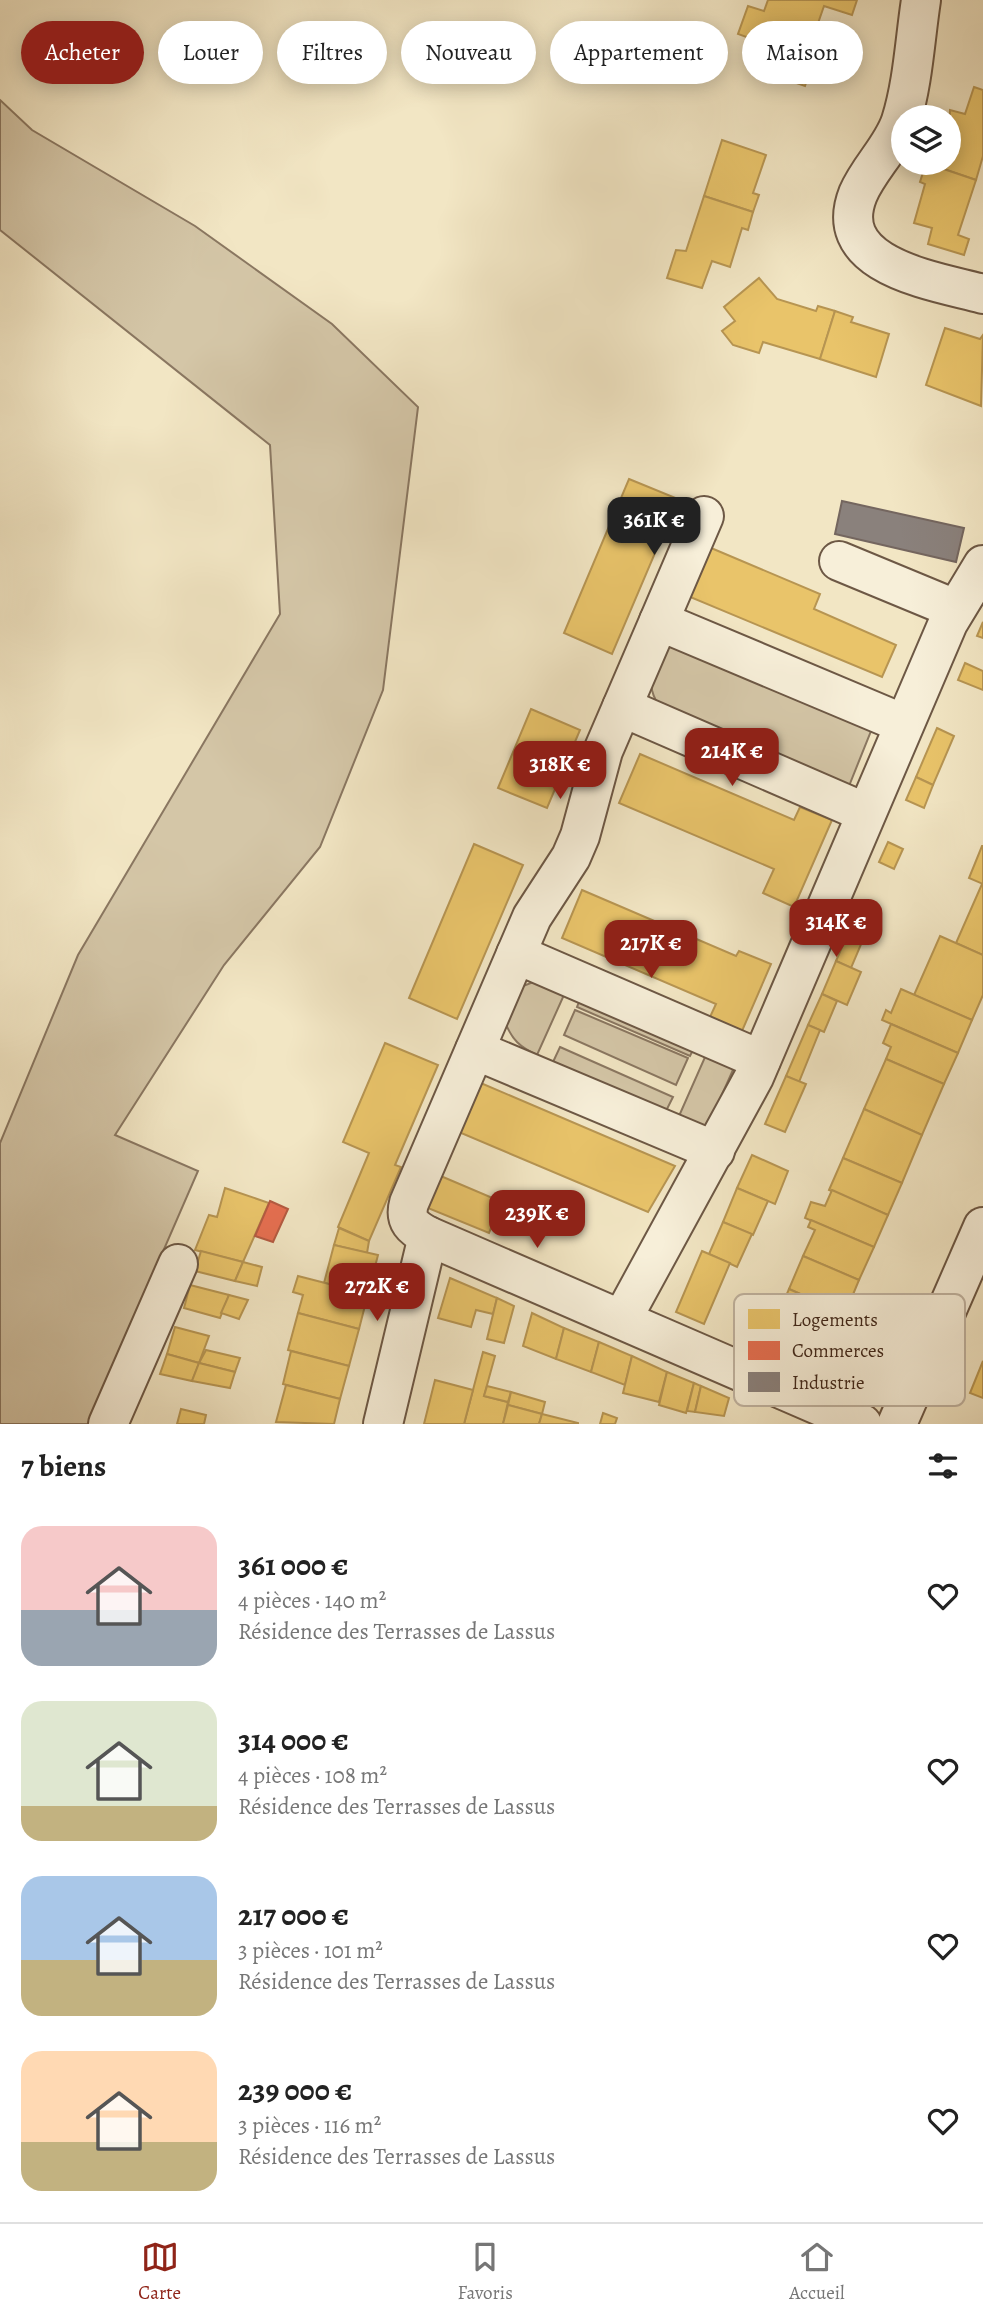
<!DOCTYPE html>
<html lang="fr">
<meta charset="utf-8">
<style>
:root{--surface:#fff;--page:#f6f6f6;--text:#222;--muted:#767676;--line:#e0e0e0;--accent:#8f2418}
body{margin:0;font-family:Alegreya,serif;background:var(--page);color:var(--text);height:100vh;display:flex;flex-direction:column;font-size:26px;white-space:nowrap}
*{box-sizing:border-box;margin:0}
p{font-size:23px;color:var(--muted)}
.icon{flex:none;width:38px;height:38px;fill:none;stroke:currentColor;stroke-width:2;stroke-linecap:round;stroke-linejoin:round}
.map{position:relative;height:1424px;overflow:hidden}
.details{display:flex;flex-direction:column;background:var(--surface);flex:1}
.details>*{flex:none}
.banner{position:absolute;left:21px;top:21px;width:942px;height:63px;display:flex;gap:14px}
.controls{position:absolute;left:891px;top:105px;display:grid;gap:14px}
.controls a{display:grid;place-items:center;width:70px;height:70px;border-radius:50%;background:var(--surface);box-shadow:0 4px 18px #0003;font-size:35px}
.price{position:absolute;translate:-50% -60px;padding:0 16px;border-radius:14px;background:var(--accent);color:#fff;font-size:23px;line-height:46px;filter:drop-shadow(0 2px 4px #0008)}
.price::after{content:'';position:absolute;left:50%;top:42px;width:21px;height:16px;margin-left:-10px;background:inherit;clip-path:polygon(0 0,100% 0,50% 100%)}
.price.on{background:#222;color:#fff}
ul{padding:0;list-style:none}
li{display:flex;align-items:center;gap:21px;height:175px;padding:0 21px}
li span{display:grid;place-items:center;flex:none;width:196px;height:140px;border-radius:21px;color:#555}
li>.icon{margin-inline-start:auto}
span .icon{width:84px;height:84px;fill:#fffc;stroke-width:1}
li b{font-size:30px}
h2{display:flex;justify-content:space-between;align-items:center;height:84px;padding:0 21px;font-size:30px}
.pill{padding:0 24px;border-radius:32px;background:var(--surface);box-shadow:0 4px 18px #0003;font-size:24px;line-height:63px}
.pill.on{background:var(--accent);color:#fff}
.tabs{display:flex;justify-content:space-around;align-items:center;height:98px;border-top:2px solid var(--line);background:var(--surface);font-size:19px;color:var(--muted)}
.tabs a{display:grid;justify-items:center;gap:4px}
.tabs .on{color:var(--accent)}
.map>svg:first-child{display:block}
</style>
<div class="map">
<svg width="983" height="1424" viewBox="0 0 983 1424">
<rect width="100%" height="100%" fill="#f2e6c4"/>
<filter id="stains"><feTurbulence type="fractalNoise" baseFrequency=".00286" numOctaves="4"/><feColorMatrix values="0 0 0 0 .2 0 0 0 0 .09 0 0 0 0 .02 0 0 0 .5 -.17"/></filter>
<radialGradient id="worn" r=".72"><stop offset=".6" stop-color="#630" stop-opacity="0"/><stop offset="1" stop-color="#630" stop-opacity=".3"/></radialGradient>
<g fill="#d4c6a7" stroke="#8a7761" stroke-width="2">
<path d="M0,100L32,130L195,226L332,324L418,407L383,690L320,847L224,965L115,1135L198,1171L88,1424H0V1143L78,955L280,614L270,445L0,230Z"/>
<path d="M682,644L875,721L847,791L661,709C643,683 653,673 667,648Z"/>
<path d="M536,981L568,986L537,1055C520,1047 512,1040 505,1022L523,986Z"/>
<path d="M583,992L697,1042L690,1056L577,1007Z"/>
<path d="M575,1010L688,1058L676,1085L564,1035Z"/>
<path d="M560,1047L673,1097L666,1111L553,1062Z"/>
<path d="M709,1048L737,1061L707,1128L679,1116Z"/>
</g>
<g fill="#e9c46a" stroke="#b79552" stroke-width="2">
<path d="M768,0H857L852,15L824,6L807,55L814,57L805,86L747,66L755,40L738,34L748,6L764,11Z"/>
<path d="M974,87L983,90V156L976,180L926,163H948L950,110L965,114Z"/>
<path d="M722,140L766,155L753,193L759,195L753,212L704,196Z"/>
<path d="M926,163L976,180L958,235L969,239L964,255L928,244L932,228L914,223L925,184L920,182Z"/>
<path d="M704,196L753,212L748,230L742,228L730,267L712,261L702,288L667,278L676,250L686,251Z"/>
<path d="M759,278L777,299L816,311L818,306L835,311L820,359L763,342L759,353L733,345L722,331L735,321L724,307Z"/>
<path d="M835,311L853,317L851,322L889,334L876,377L820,359Z"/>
<path d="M945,328L980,339L983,335L981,406L926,385Z"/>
<path d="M629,479L678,499L612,654L564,633Z"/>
<path d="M704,545L820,594L814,609L896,645L882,677L683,594Z"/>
<path d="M983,622V638L977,636Z"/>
<path d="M965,663L983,671V690L958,680Z"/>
<path d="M531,709L580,730L547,808L498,788Z"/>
<path d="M937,728L954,736L933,785L916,777Z"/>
<path d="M640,754L794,820L800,807L832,820L794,907L763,893L774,869L619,803Z"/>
<path d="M916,777L933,785L924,808L906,800Z"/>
<path d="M888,842L903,849L894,869L879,862Z"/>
<path d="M474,844L523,865L457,1019L409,998Z"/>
<path d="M982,846H983V884L969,878Z"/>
<path d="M982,884H983V955L956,943Z"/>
<path d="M582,890L736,956L739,951L771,964L742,1031L710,1017L716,1004L562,938Z"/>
<path d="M861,903L876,909L851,968L836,961Z"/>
<path d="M940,936L983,955V995L972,1020L914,995Z"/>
<path d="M836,961L861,972L847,1005L822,994Z"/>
<path d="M901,989L972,1020L958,1053L882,1020L886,1010L891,1013Z"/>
<path d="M822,994L837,1001L824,1032L808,1025Z"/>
<path d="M891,1024L958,1053L944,1084L886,1059L891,1047L883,1043Z"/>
<path d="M808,1025L820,1030L799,1082L786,1076Z"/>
<path d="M385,1043L438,1065L395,1165L401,1167L369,1241L338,1227L369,1153L343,1142Z"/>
<path d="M886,1059L944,1084L922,1135L864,1109Z"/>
<path d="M786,1076L806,1084L785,1132L765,1124Z"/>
<path d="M476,1081L675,1166L648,1212L454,1130Z"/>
<path d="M864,1109L922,1135L902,1183L843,1158Z"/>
<path d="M752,1155L788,1171L775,1204L737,1188Z"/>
<path d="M843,1158L902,1183L888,1215L829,1190Z"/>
<path d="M436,1174L502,1202L489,1233L423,1206Z"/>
<path d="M225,1188L269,1203L243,1262L195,1250L209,1215L217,1217Z"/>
<path d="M737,1188L768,1201L753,1235L723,1222Z"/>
<path d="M832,1190L888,1215L874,1247L805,1218L811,1202L825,1206Z"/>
<path d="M811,1220L874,1247L859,1280L803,1256L815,1230L808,1227Z"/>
<path d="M723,1222L752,1234L737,1267L709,1254Z"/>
<path d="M339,1228L369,1241L367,1253L334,1245Z"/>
<path d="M334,1245L378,1255L368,1294L324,1283Z"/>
<path d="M201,1251L243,1262L235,1281L195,1271Z"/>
<path d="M702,1251L730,1263L704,1324L676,1312Z"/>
<path d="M803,1256L859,1280L845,1314L789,1289Z"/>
<path d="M243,1262L262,1267L257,1286L235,1281Z"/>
<path d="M298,1276L368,1294L359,1329L298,1313L303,1295L293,1292Z"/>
<path d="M450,1278L497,1298L493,1314L476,1310L471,1327L438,1318Z"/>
<path d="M190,1285L229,1295L220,1318L184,1308Z"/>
<path d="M789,1289L805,1296L791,1328L775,1321Z"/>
<path d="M229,1295L248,1300L239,1319L221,1313Z"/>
<path d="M497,1298L514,1306L504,1343L487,1339Z"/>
<path d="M298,1313L359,1329L349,1366L288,1350Z"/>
<path d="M532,1313L564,1328L556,1359L523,1346Z"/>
<path d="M175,1327L209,1336L199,1363L167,1354Z"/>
<path d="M564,1328L599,1342L591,1372L556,1359Z"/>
<path d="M599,1342L632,1356L625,1385L591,1372Z"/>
<path d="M206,1350L240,1358L235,1372L199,1363Z"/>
<path d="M291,1351L349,1366L340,1399L283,1384Z"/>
<path d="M483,1352L495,1356L484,1396L508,1402L503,1424H464Z"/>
<path d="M167,1354L199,1363L192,1381L160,1374Z"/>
<path d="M632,1356L667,1372L659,1402L623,1393Z"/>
<path d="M983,1361V1398L970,1393Z"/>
<path d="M199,1363L235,1372L230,1388L192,1381Z"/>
<path d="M667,1372L694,1383L686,1413L659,1405Z"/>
<path d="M435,1380L473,1390L464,1424H424Z"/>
<path d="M694,1383L701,1386L695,1412L687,1411Z"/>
<path d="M286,1385L340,1399L334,1424L276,1422Z"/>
<path d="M487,1386L511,1392L508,1402L484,1396Z"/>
<path d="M701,1386L729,1398L724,1416L695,1412Z"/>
<path d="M511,1392L545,1402L542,1414L508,1405Z"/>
<path d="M508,1405L542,1414L539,1424H503Z"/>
<path d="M181,1409L206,1415L204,1424H177Z"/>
<path d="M603,1413L617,1418L615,1424H600Z"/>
<path d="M542,1414L578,1423V1424H539Z"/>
</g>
<path fill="#e76f51" stroke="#b55a41" stroke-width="2" d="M270,1201L288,1209L273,1242L255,1236Z"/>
<path fill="#8a817c" stroke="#74665f" stroke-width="2" d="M842,501L964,528L956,562L835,534Z"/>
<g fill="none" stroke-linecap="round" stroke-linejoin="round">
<g stroke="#6d5845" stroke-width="42">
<g id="minor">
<path d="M921,0C915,39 913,83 901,121C892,148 869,168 858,194C829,267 936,281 983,294"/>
<path d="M839,561L955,609"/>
<path d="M659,621L704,516"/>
<path d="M622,707L866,813"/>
<path d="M516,954L761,1060"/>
<path d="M475,1050L715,1151"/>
<path d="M622,1319L754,1077L948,623L983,565"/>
<path d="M108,1424L178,1264"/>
<path d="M383,1424L428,1236"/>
<path d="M862,1424L428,1236C413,1228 404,1221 409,1203L532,917L571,857L580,836L603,751L659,621L904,724"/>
<path d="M897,1424L983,1227"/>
</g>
</g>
<use href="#minor" stroke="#f7efd9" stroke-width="38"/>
</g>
<rect x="734" y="1294" width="231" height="112" rx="10" fill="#f7efd9" stroke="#c0b3a0" stroke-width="2"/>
<rect x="748" y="1309" width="32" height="20" fill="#e9c46a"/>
<rect x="748" y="1341" width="32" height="19" fill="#e76f51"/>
<rect x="748" y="1372" width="32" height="20" fill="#8a817c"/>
<g font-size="19" fill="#41281b">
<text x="792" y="1326">Logements</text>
<text x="792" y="1357">Commerces</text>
<text x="792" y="1389">Industrie</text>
</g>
<rect width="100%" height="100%" filter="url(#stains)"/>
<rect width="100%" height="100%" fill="url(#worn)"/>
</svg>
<div class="controls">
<a><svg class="icon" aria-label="layers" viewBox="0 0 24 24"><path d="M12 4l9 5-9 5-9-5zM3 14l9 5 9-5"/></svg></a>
</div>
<b class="price on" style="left:654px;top:557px">361K €</b>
<b class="price" style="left:732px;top:788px">214K €</b>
<b class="price" style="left:560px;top:801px">318K €</b>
<b class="price" style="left:836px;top:959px">314K €</b>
<b class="price" style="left:651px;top:980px">217K €</b>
<b class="price" style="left:537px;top:1250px">239K €</b>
<b class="price" style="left:377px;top:1323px">272K €</b>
<div class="banner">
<a class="pill on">Acheter</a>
<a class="pill">Louer</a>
<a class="pill">Filtres</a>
<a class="pill">Nouveau</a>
<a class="pill">Appartement</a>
<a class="pill">Maison</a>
</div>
</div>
<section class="details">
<h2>7 biens<svg class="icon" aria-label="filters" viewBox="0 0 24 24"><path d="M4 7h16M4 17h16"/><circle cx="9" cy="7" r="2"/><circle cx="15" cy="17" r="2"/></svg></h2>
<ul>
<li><span style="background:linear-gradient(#f6c9c9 60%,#9aa5b1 0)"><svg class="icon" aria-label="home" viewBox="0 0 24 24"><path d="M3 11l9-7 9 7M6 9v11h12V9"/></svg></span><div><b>361 000 €</b><p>4 pièces · 140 m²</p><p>Résidence des Terrasses de Lassus</p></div><svg class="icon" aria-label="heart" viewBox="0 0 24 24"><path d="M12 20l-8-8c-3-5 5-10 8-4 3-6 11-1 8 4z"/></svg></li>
<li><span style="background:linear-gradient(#dfe7d0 75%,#c2b280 0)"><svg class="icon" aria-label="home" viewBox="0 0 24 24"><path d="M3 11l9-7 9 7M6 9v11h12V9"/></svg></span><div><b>314 000 €</b><p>4 pièces · 108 m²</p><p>Résidence des Terrasses de Lassus</p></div><svg class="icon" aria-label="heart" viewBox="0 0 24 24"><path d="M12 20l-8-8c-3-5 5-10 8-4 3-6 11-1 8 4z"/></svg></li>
<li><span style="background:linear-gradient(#a9c7e8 60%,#c2b280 0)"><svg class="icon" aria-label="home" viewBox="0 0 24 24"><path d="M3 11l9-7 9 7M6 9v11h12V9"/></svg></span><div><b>217 000 €</b><p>3 pièces · 101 m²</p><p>Résidence des Terrasses de Lassus</p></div><svg class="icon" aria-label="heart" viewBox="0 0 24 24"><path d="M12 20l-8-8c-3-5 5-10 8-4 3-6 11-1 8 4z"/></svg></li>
<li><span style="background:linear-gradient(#ffd9b3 65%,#c2b280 0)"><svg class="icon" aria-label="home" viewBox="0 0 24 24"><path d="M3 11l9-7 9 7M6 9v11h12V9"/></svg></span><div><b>239 000 €</b><p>3 pièces · 116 m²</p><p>Résidence des Terrasses de Lassus</p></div><svg class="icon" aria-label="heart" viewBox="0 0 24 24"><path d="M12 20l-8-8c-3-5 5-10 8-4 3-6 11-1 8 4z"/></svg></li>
</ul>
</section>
<nav class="tabs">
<a class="on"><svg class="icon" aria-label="map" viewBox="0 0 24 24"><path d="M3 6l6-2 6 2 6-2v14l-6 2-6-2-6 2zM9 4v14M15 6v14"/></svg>Carte</a>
<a><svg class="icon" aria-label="saved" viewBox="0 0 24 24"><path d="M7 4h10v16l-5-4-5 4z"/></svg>Favoris</a>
<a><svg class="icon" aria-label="home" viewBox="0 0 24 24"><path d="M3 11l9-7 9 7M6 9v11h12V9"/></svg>Accueil</a>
</nav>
